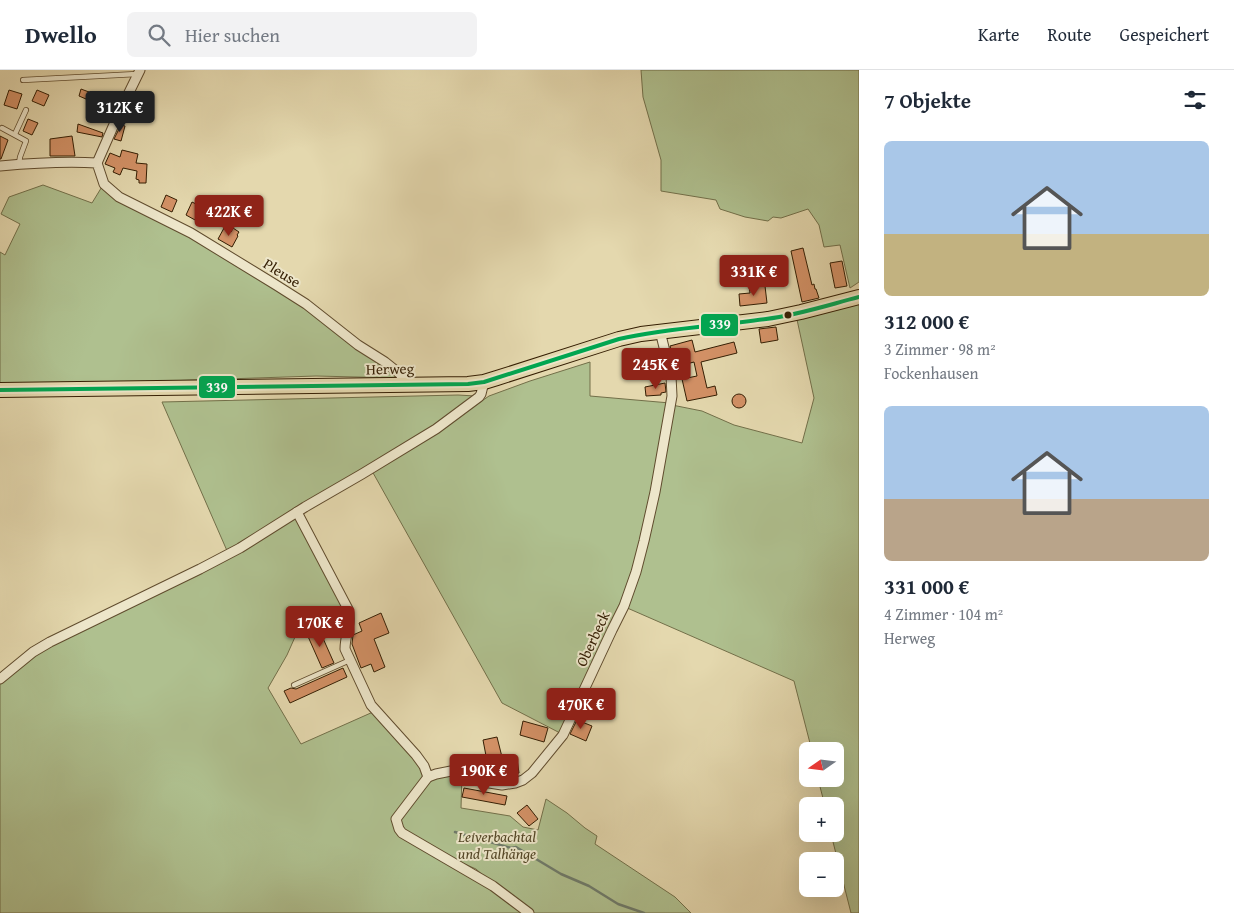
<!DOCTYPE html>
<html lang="de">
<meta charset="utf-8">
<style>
:root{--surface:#fff;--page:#f2f2f3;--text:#1f2937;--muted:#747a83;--line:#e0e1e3;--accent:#8f2418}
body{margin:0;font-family:"Gentium Book Plus",serif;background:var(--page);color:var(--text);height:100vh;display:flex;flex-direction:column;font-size:19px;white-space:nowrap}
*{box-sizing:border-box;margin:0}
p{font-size:16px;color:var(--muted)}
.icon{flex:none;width:28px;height:28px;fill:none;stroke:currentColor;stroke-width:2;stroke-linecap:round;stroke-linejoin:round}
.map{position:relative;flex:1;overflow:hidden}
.drawer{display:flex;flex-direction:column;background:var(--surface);width:375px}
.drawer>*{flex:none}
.needle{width:32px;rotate:256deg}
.buttons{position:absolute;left:799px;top:672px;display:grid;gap:10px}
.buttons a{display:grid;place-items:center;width:45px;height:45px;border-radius:8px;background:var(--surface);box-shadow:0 5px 20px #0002;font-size:25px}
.price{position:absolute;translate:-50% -42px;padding:0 11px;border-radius:5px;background:var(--accent);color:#fff;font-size:16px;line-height:32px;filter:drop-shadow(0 1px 2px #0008)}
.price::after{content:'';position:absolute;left:50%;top:30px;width:15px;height:11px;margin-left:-8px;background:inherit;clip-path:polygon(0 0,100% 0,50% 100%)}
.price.selected{background:#222;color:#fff}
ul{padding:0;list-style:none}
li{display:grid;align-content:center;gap:10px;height:265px;padding:0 25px}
li span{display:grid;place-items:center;height:155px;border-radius:8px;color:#555}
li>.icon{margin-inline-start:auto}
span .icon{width:90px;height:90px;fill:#fffc;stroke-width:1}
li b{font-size:21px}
h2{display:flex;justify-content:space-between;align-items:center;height:60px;padding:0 25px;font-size:21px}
header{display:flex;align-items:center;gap:30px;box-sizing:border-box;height:70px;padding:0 25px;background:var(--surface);border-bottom:1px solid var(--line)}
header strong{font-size:24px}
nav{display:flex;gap:28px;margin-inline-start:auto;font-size:18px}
.search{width:350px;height:45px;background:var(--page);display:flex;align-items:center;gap:12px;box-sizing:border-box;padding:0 18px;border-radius:8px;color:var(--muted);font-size:19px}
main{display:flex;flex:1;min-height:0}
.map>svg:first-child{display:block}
</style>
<header>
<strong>Dwello</strong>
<div class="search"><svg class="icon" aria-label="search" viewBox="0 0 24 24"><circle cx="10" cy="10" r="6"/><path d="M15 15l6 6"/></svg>Hier suchen</div>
<nav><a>Karte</a><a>Route</a><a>Gespeichert</a></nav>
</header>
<main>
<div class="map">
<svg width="859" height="843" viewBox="0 0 859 843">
<rect width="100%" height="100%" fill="#e4d8ae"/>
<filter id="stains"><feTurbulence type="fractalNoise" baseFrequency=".004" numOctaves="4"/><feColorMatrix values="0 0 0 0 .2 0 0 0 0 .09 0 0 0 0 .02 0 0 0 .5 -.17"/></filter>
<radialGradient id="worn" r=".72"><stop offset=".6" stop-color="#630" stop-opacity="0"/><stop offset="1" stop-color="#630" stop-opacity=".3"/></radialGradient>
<g fill="#afc08f" stroke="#726f49">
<path d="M641,0H859V212L850,218L840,175L824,177L819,155L808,139L781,148L773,147L768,151L745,147L720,139L716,130L661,121V90L643,27Z"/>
<path d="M43,115L92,133L103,115L190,165L276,217L384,294L398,308L316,306L106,313H0V182L5,185L20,154L1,144L9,127Z"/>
<path d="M859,228V843H851L831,764H835V736H825L818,709H835V681H812L794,611L625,537L672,335L702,341L734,355L802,373L814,328L796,245Z"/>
<path d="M590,292V326L670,333L653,421L623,535L562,664L502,633L372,401L444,357L489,326L530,311Z"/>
<path d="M458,325L475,326L443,352L228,483L162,332Z"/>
<path d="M297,447L344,535L299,558L287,585L268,618L301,674L373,642L432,707L462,703L461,738L510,746L523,757L538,760L546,729L567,743L585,758L597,766L595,774L675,827L691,843H532L486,808L476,799L438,782L396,753V758L492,817L526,843H0V610L37,583Z"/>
</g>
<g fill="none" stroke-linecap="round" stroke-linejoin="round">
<path stroke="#6f7b6b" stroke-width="2.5" d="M455,762L511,778L516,777L561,804L589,816L618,834L644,843"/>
</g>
<g fill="#d39166" stroke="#341e03">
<path d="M81,19L89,22L86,29L79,26Z"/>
<path d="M9,20L22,24L17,39L4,35Z"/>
<path d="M37,20L49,25L44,36L32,31Z"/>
<path d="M28,49L38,53L32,65L23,61Z"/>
<path d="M78,54L103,63L102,67L77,62Z"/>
<path d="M121,55L125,56L121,71L114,69Z"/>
<path d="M0,66L8,70L1,89H0Z"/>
<path d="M72,66L75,86H50V69Z"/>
<path d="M122,80L138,84L136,93L147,94L146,113H139V110L136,109L137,101L123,98L120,105L113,102L115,98L105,94L110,83L120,87Z"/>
<path d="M166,125L177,130L172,142L161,137Z"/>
<path d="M192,132L206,139L214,145L206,156L186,145Z"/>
<path d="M224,158L231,162L233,158L239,162L237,165L238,166L232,177L218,169Z"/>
<path d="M803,178L812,215L814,214L815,219H816L819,228L802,232L791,181Z"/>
<path d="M842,191L847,216L835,218L830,193Z"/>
<path d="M765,216L767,233L740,236L739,224L750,223L749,217Z"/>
<path d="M776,257L778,270L761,273L759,259Z"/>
<path d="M692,270L695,282L734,272L737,283L701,292L707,318L715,316L717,325L687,331L682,309L697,306L694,292L675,297L670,276Z"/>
<path d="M665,313L666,322L661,323V325L646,326L645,317Z"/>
<circle cx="739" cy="331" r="7"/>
<path d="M381,543L389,563L374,569L385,597L374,602L371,594L361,598L352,574L353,565L362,561L359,553Z"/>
<path d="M318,557L334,593L322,598L306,562Z"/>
<path d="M343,598L347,607L290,633L284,621L291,618L296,619Z"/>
<path d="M577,650L592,656L586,671L570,664Z"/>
<path d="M523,651L548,658L544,672L520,665Z"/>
<path d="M497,667L503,691L517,689L519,703L492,707H489L487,691L483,670Z"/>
<path d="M464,718L507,726L505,735L462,727Z"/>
<path d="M527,735L538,749L529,756L517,743Z"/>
</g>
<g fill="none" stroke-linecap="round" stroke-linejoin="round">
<g stroke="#604c2e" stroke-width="6">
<g id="service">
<path d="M23,10L137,4"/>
<path d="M2,58L26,71L20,87L19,94"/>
<path d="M15,64L26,40"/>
<path d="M294,615L350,590"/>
</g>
</g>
<g stroke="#604c2e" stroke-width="11">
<g id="minor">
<path d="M97,93L119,43L140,0"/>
<path d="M0,96C33,93 65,91 97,93L104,114L119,127L191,163L276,215L306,234L358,275L385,292L400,304L407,315"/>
<path d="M297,442L348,539C352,554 345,564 345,579L371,635L416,685L424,696L428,707L436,704L461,699L483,712L502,715L515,713L523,710L532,703L563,665L612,560L624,536L636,502L644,471L655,422L672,326L671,306L660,261"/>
<path d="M0,609L33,582L50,572L200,499L240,478L305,437L362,404L436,359L479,327L481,324L484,312"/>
<path d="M428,707L396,749L399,759L402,763L493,816L529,843"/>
</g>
</g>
<g stroke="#341e03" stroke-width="16">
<path id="primary" d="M0,320L468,314L484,312L497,308L619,269L641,264L768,249L801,242L859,227"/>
</g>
<use href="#service" stroke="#ede6ca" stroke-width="4.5"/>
<use href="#minor" stroke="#ede6ca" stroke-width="9"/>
<use href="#primary" stroke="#e4d8ae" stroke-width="14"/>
<g stroke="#ede6ca" stroke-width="8">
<path id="bus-1" d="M0,320L468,314L484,312L619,269C667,258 717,256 766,249C798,245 828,235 859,227"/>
</g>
<use href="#bus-1" stroke="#00a651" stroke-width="4"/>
</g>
<circle fill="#341e03" stroke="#ede6ca" stroke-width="2" cx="788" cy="245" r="4.5"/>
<g text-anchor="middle" stroke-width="4" stroke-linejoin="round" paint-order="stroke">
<g font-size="15" fill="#341e03" stroke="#ede6ca">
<text transform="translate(282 203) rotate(32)" y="5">Pleuse</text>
<text transform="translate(390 299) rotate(-1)" y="5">Herweg</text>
<text transform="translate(593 569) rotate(-65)" y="5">Oberbeck</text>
</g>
<g font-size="15" font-style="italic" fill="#534626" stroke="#ede6ca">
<text x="497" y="772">Leiverbachtal<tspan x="497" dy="17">und Talhänge</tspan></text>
</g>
</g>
<g stroke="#ede6ca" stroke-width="2">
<rect x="700" y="243" width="39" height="24" rx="5" fill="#00a651"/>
<rect x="198" y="305" width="38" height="24" rx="5" fill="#00a651"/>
</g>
<g font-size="14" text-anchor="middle" font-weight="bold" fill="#fff">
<text x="720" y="259">339</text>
<text x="217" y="322">339</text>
</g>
<rect width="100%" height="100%" filter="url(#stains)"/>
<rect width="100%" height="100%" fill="url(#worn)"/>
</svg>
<div class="buttons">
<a><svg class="needle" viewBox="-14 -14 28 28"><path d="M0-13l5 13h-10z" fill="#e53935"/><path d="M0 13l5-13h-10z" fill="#747a83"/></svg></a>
<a>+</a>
<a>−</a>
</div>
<b class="price selected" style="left:120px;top:63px">312K €</b>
<b class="price" style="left:229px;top:167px">422K €</b>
<b class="price" style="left:754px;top:227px">331K €</b>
<b class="price" style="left:656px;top:320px">245K €</b>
<b class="price" style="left:320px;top:578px">170K €</b>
<b class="price" style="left:581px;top:660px">470K €</b>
<b class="price" style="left:484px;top:726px">190K €</b>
</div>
<section class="drawer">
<h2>7 Objekte<svg class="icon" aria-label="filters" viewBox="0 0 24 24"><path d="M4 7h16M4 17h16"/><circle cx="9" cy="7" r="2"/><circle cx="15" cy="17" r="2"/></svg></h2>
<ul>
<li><span style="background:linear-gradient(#a9c7e8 60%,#c2b280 0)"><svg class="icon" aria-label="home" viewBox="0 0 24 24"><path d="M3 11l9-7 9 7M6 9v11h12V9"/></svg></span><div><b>312 000 €</b><p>3 Zimmer · 98 m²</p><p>Fockenhausen</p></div></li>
<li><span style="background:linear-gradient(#a9c7e8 60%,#b9a48a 0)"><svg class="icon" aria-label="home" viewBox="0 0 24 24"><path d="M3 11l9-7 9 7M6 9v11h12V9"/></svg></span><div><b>331 000 €</b><p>4 Zimmer · 104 m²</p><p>Herweg</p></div></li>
</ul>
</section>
</main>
